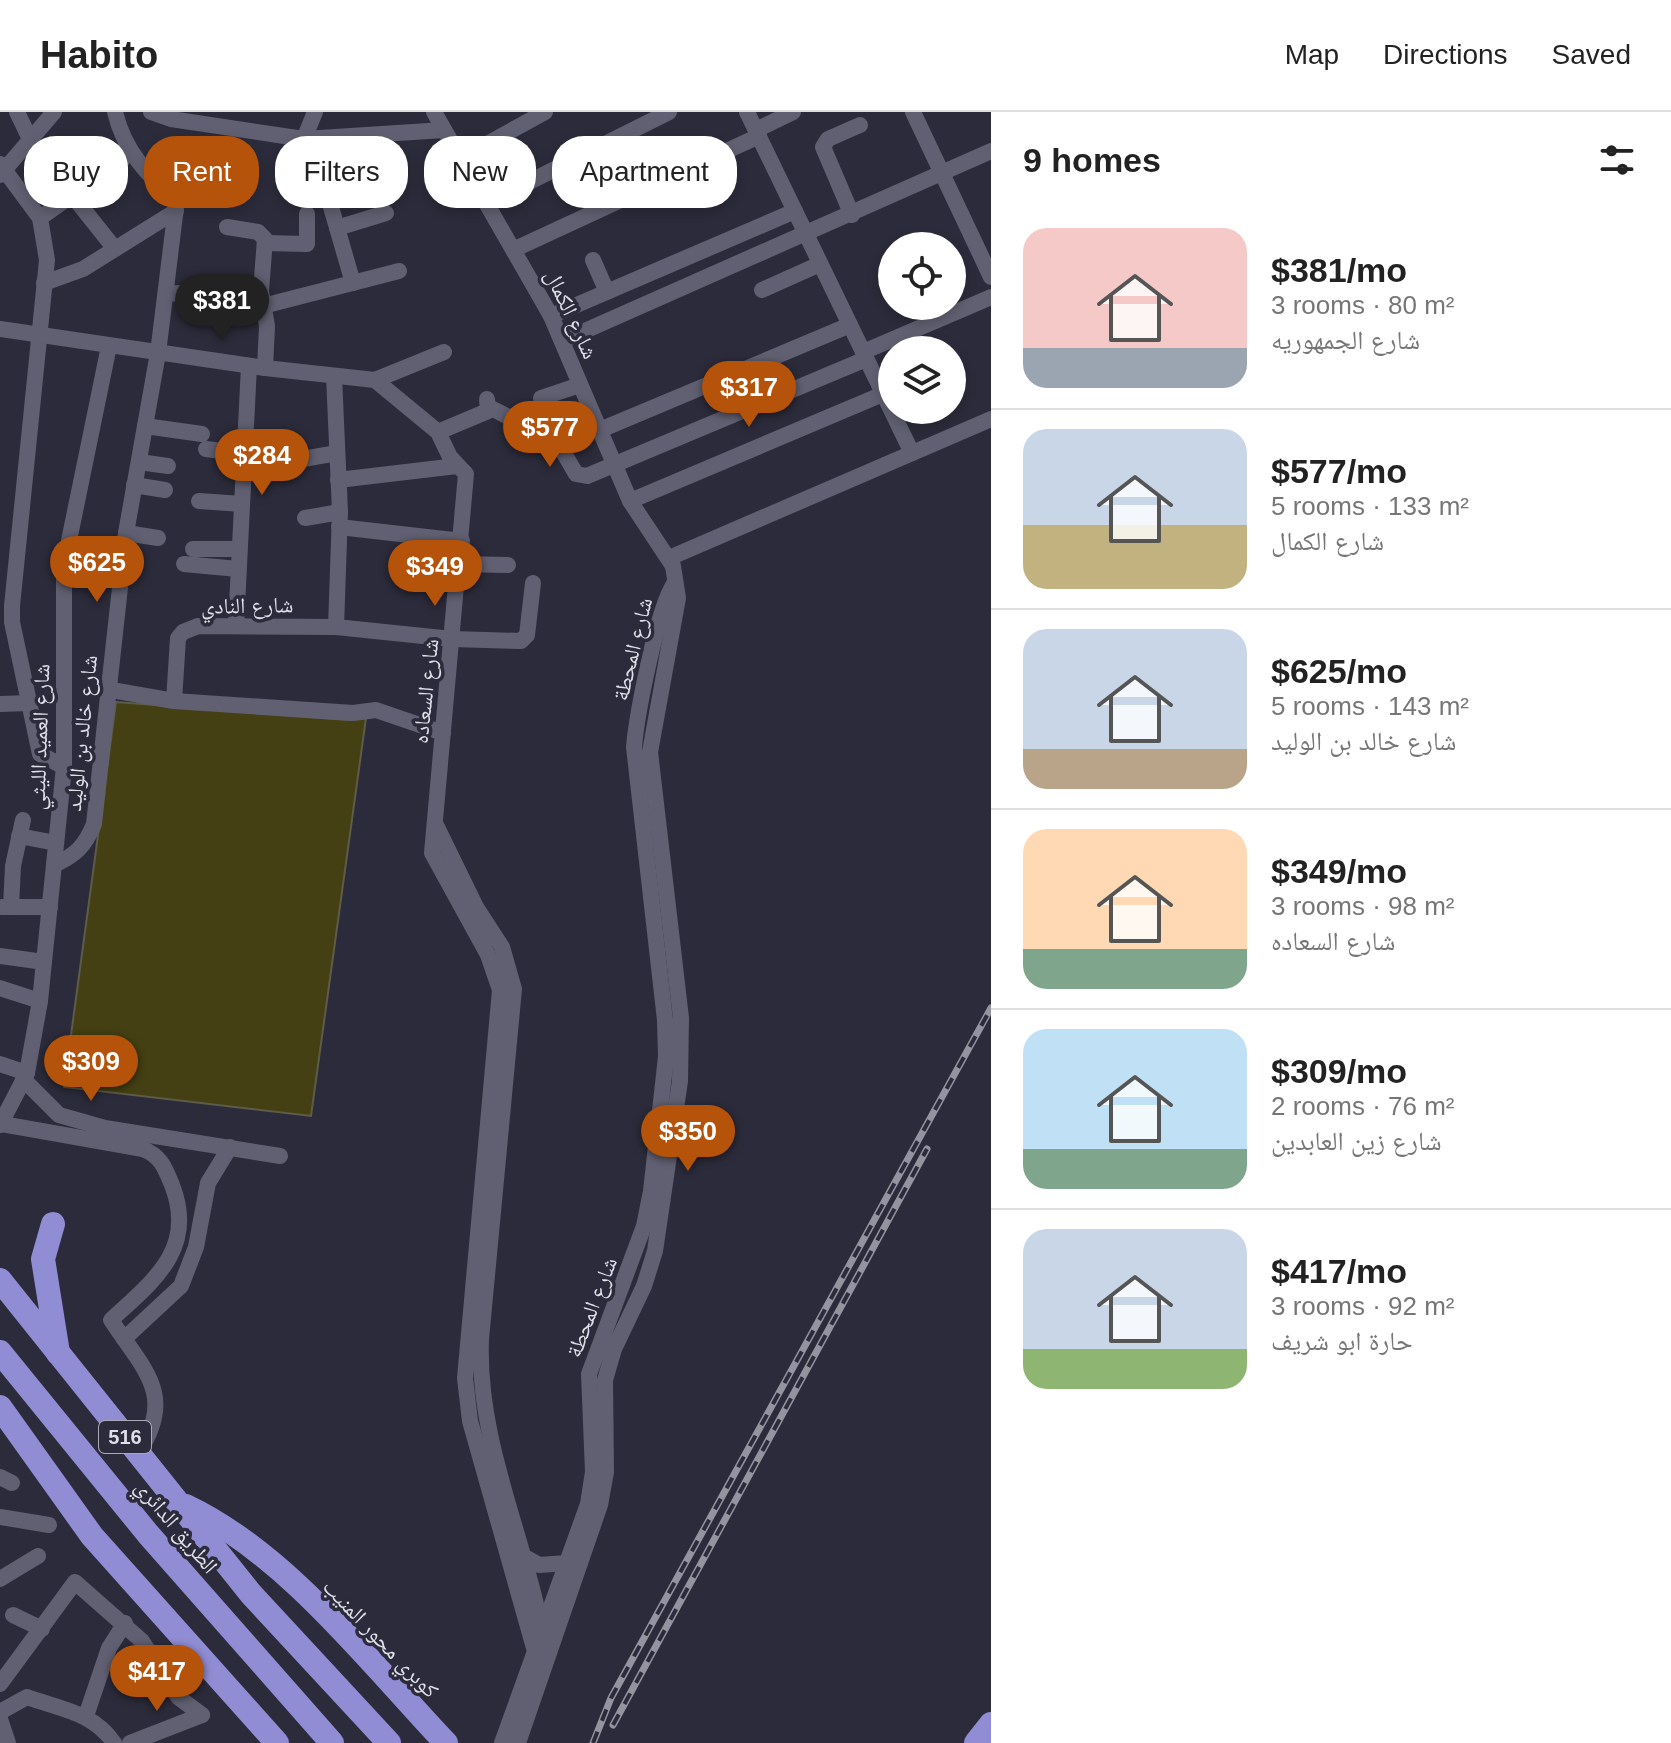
<!DOCTYPE html>
<meta charset="utf-8">
<style>
:root{--surface:#fff;--page:#f2f2f2;--text:#222;--muted:#767676;--line:#e0e0e0;--accent:#b45309}
body{margin:0;font-family:Arial,"Noto Naskh Arabic",sans-serif;background:var(--page);color:var(--text);height:100vh;display:flex;flex-direction:column;font-size:30px;white-space:nowrap}
*{box-sizing:border-box;margin:0}
p{font-size:26px;color:var(--muted)}
.icon{flex:none;width:44px;height:44px;fill:none;stroke:currentColor;stroke-width:2;stroke-linecap:round;stroke-linejoin:round}
.map{position:relative;flex:1;overflow:hidden}
.sheet{display:flex;flex-direction:column;background:var(--surface);width:680px}
.sheet>*{flex:none}
.banner{position:absolute;left:24px;top:24px;width:760px;height:72px;display:flex;gap:16px}
.fabs{position:absolute;left:878px;top:120px;display:grid;gap:16px}
.fabs a{display:grid;place-items:center;width:88px;height:88px;border-radius:50%;background:var(--surface);box-shadow:0 4px 12px #0003;font-size:40px}
.price{position:absolute;translate:-50% -68px;padding:0 18px;border-radius:28px;background:var(--accent);color:#fff;font-size:26px;line-height:52px;filter:drop-shadow(0 2px 4px #0008)}
.price::after{content:'';position:absolute;left:50%;top:48px;width:24px;height:18px;margin-left:-12px;background:inherit;clip-path:polygon(0 0,100% 0,50% 100%)}
.price.selected{background:#222;color:#fff}
ul{padding:0;list-style:none}
li{display:flex;align-items:center;gap:24px;height:200px;padding:0 32px}
li+li{border-top:2px solid var(--line)}
li span{display:grid;place-items:center;flex:none;width:224px;height:160px;border-radius:24px;color:#555}
li>.icon{margin-inline-start:auto}
span .icon{width:96px;height:96px;fill:#fffc;stroke-width:1}
li b{font-size:34px}
h2{display:flex;justify-content:space-between;align-items:center;height:96px;padding:0 32px;font-size:34px}
.pill{padding:0 28px;border-radius:32px;background:var(--surface);box-shadow:0 4px 12px #0003;font-size:28px;line-height:72px}
.pill.selected{background:var(--accent);color:#fff}
header{display:flex;align-items:center;gap:48px;box-sizing:border-box;height:112px;padding:0 40px;background:var(--surface);border-bottom:2px solid var(--line)}
header strong{font-size:38px}
nav{display:flex;gap:44px;margin-inline-start:auto;font-size:28px}
main{display:flex;flex:1;min-height:0}
.map>svg:first-child{display:block}
</style>
<header>
<strong>Habito</strong>
<nav><a>Map</a><a>Directions</a><a>Saved</a></nav>
</header>
<main>
<div class="map">
<svg width="991" height="1631" viewBox="0 0 991 1631">
<rect width="100%" height="100%" fill="#2c2b3b"/>
<path fill="#454013" stroke="#5d5c49" stroke-width="2" d="M116,590L349,608L366,606L311,1004L64,975Z"/>
<g fill="none" stroke-linecap="round" stroke-linejoin="round">
<g stroke="#606072" stroke-width="16">
<path d="M17,0L30,27"/>
<path d="M115,0C124,38 147,64 177,87"/>
<path d="M151,0L171,7L304,27L444,18"/>
<path d="M434,0L551,204L630,389L673,454L678,486L650,640L681,906L680,969L655,1139L644,1174L614,1237L605,1268L606,1360L600,1393L518,1631"/>
<path d="M747,0L912,341"/>
<path d="M913,0L991,165"/>
<path d="M756,18L793,0"/>
<path d="M304,27L315,0"/>
<path d="M460,47L545,0"/>
<path d="M0,52L40,106L47,148L12,494V510L40,642L64,655"/>
<path d="M0,63L54,0"/>
<path d="M72,83L115,137"/>
<path d="M487,91L669,0"/>
<path d="M331,95L353,171"/>
<path d="M852,103L823,35L828,27L860,13"/>
<path d="M40,106L123,47"/>
<path d="M227,115L258,120L265,127L261,179L267,214L265,256"/>
<path d="M337,116L386,101"/>
<path d="M265,131L307,132V102"/>
<path d="M515,137L759,24"/>
<path d="M593,148L607,180"/>
<path d="M44,171L83,157L176,99"/>
<path d="M762,178L820,152"/>
<path d="M166,182L194,180"/>
<path d="M263,194L399,159"/>
<path d="M551,204L795,99"/>
<path d="M0,217L265,256L375,268L444,240"/>
<path d="M562,229L991,39"/>
<path d="M863,240L991,185"/>
<path d="M334,264L340,400L336,515"/>
<path d="M375,268L438,320L450,345L466,362L432,741L488,843L500,878L465,1266L470,1309L534,1536"/>
<path d="M541,286L580,273"/>
<path d="M489,295L530,316L553,322L576,362L587,364L866,247"/>
<path d="M145,314L202,322"/>
<path d="M600,318L850,213"/>
<path d="M438,320L488,299L487,287"/>
<path d="M206,337L245,342"/>
<path d="M303,347L337,341"/>
<path d="M139,350L168,354"/>
<path d="M338,368L457,354"/>
<path d="M134,373L165,378"/>
<path d="M199,389L242,392"/>
<path d="M630,389L883,282"/>
<path d="M305,406L340,400"/>
<path d="M339,415L462,429"/>
<path d="M126,421L158,426"/>
<path d="M193,437H239"/>
<path d="M669,446L991,307"/>
<path d="M184,452L238,457"/>
<path d="M460,452L508,453"/>
<path d="M236,514L249,254"/>
<path d="M106,577L174,589L178,526L183,520L198,514L336,515L452,527L521,529L527,523L533,471"/>
<path d="M174,589L353,601L376,598L443,621"/>
<path d="M0,592L29,591"/>
<path d="M435,711L476,795L502,835L514,877L481,1227C477,1328 522,1418 541,1515"/>
<path d="M19,724L56,731"/>
<path d="M54,753C76,743 85,734 94,712L126,421L158,241L177,87L186,75L209,78"/>
<path d="M2,795H50"/>
<path d="M11,795L13,754L23,708"/>
<path d="M0,844L44,850"/>
<path d="M0,876L40,889"/>
<path d="M0,952L27,961"/>
<path d="M23,967L59,1003L105,1016L280,1044"/>
<path d="M2,1012L143,1037C161,1044 165,1056 172,1073C197,1137 153,1169 111,1208C143,1257 177,1283 138,1341"/>
<path d="M0,1013L27,961L40,889L64,655V453L109,234"/>
<path d="M124,1227L181,1174L196,1135L208,1071L230,1035"/>
<path d="M0,1365L12,1371"/>
<path d="M0,1405L49,1413"/>
<path d="M523,1444L539,1453L567,1451"/>
<path d="M0,1467L38,1444"/>
<path d="M13,1503L42,1517"/>
<path d="M0,1572L75,1470L142,1529L178,1585L202,1603"/>
<path d="M0,1600L27,1585C60,1597 93,1600 114,1631"/>
<path d="M86,1604L109,1536L125,1511"/>
<path d="M0,1607L8,1631"/>
<path d="M130,1631L202,1603"/>
<path d="M502,1631L588,1392L593,1360L589,1262L644,1114L651,1079L666,945L665,908L634,635C637,601 657,498 674,472"/>
</g>
<g stroke="#918dd5" stroke-width="24">
<path d="M53,1112L43,1147L58,1241"/>
<path d="M0,1168L251,1482L389,1631"/>
<path d="M0,1240L148,1422L332,1631"/>
<path d="M0,1295L92,1424L277,1631"/>
<path d="M186,1394C287,1442 370,1551 446,1631"/>
<path d="M976,1631L991,1612"/>
</g>
<g stroke="#9493a0" stroke-width="7">
<g id="rail">
<path d="M613,1613L927,1037"/>
<path d="M593,1631L611,1586L991,896"/>
</g>
</g>
<use href="#rail" stroke="#2c2b3b" stroke-width="4" stroke-dasharray="12" stroke-linecap="butt"/>
</g>
<g text-anchor="middle" stroke-width="7" stroke-linejoin="round" paint-order="stroke">
<rect fill="#2c2b3b" stroke="#a9a9b5" stroke-width="2" x="99" y="1309" width="52" height="32" rx="6"/>
<g font-size="20" font-weight="bold" fill="#dfdfe9">
<text x="125" y="1332">516</text>
</g>
<g font-size="22" fill="#dfdfe9" stroke="#2c2b3b">
<text transform="translate(572 202) rotate(65)" y="8">شارع الكمال</text>
<text transform="translate(247 493) rotate(-1)" y="8">شارع النادي</text>
<text transform="translate(632 537) rotate(-76)" y="8">شارع المحطة</text>
<text transform="translate(425 579) rotate(-84)" y="8">شارع السعاده</text>
<text transform="translate(81 621) rotate(-84)" y="8">شارع خالد بن الوليد</text>
<text transform="translate(39 625) rotate(-88)" y="8">شارع العميد الليثي</text>
<text transform="translate(591 1195) rotate(-69)" y="8">شارع المحطة</text>
<text transform="translate(177 1414) rotate(50)" y="8">الطريق الدائري</text>
<text transform="translate(381 1526) rotate(46)" y="8">كوبري محور المنيب</text>
</g>
</g>
</svg>
<div class="fabs">
<a><svg class="icon" aria-label="locate" viewBox="0 0 24 24"><circle cx="12" cy="12" r="6"/><path d="M12 2v4M12 18v4M2 12h4M18 12h4"/></svg></a>
<a><svg class="icon" aria-label="layers" viewBox="0 0 24 24"><path d="M12 4l9 5-9 5-9-5zM3 14l9 5 9-5"/></svg></a>
</div>
<b class="price selected" style="left:222px;top:230px">$381</b>
<b class="price" style="left:749px;top:317px">$317</b>
<b class="price" style="left:550px;top:357px">$577</b>
<b class="price" style="left:262px;top:385px">$284</b>
<b class="price" style="left:97px;top:492px">$625</b>
<b class="price" style="left:435px;top:496px">$349</b>
<b class="price" style="left:91px;top:991px">$309</b>
<b class="price" style="left:688px;top:1061px">$350</b>
<b class="price" style="left:157px;top:1601px">$417</b>
<div class="banner">
<a class="pill">Buy</a>
<a class="pill selected">Rent</a>
<a class="pill">Filters</a>
<a class="pill">New</a>
<a class="pill">Apartment</a>
</div>
</div>
<section class="sheet">
<h2>9 homes<svg class="icon" aria-label="filters" viewBox="0 0 24 24"><path d="M4 7h16M4 17h16"/><circle cx="9" cy="7" r="2"/><circle cx="15" cy="17" r="2"/></svg></h2>
<ul>
<li><span style="background:linear-gradient(#f6c9c9 75%,#9aa5b1 0)"><svg class="icon" aria-label="home" viewBox="0 0 24 24"><path d="M3 11l9-7 9 7M6 9v11h12V9"/></svg></span><div><b>$381/mo</b><p>3 rooms · 80 m²</p><p>شارع الجمهوريه</p></div></li>
<li><span style="background:linear-gradient(#c9d6e8 60%,#c2b280 0)"><svg class="icon" aria-label="home" viewBox="0 0 24 24"><path d="M3 11l9-7 9 7M6 9v11h12V9"/></svg></span><div><b>$577/mo</b><p>5 rooms · 133 m²</p><p>شارع الكمال</p></div></li>
<li><span style="background:linear-gradient(#c9d6e8 75%,#b9a48a 0)"><svg class="icon" aria-label="home" viewBox="0 0 24 24"><path d="M3 11l9-7 9 7M6 9v11h12V9"/></svg></span><div><b>$625/mo</b><p>5 rooms · 143 m²</p><p>شارع خالد بن الوليد</p></div></li>
<li><span style="background:linear-gradient(#ffd9b3 75%,#7fa58c 0)"><svg class="icon" aria-label="home" viewBox="0 0 24 24"><path d="M3 11l9-7 9 7M6 9v11h12V9"/></svg></span><div><b>$349/mo</b><p>3 rooms · 98 m²</p><p>شارع السعاده</p></div></li>
<li><span style="background:linear-gradient(#bfe0f5 75%,#7fa58c 0)"><svg class="icon" aria-label="home" viewBox="0 0 24 24"><path d="M3 11l9-7 9 7M6 9v11h12V9"/></svg></span><div><b>$309/mo</b><p>2 rooms · 76 m²</p><p>شارع زين العابدين</p></div></li>
<li><span style="background:linear-gradient(#c9d6e8 75%,#8fb573 0)"><svg class="icon" aria-label="home" viewBox="0 0 24 24"><path d="M3 11l9-7 9 7M6 9v11h12V9"/></svg></span><div><b>$417/mo</b><p>3 rooms · 92 m²</p><p>حارة ابو شريف</p></div></li>
</ul>
</section>
</main>
